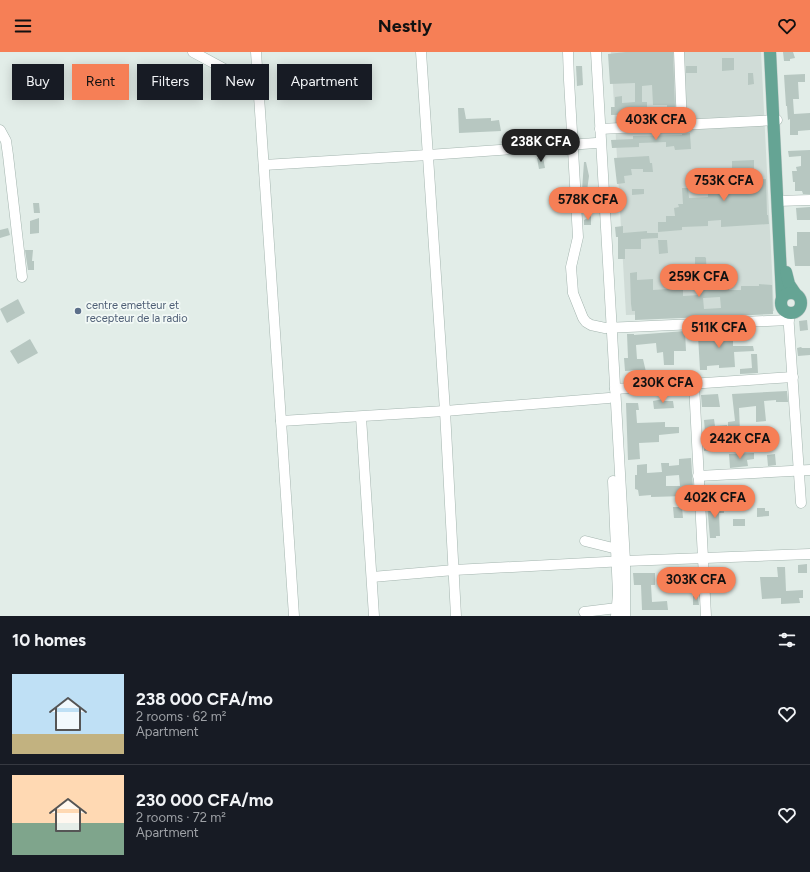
<!DOCTYPE html>
<meta charset="utf-8">
<style>
:root{--surface:#171b24;--page:#242831;--text:#f1f3f6;--muted:#9ea1a6;--line:#363941;--accent:#f67f56}
body{margin:0;font-family:Figtree,sans-serif;background:var(--page);color:var(--text);height:100vh;display:flex;flex-direction:column;font-size:15px;white-space:nowrap}
*{box-sizing:border-box;margin:0}
p{font-size:13px;color:var(--muted)}
.icon{flex:none;width:22px;height:22px;fill:none;stroke:currentColor;stroke-width:2;stroke-linecap:round;stroke-linejoin:round}
.map{position:relative;height:564px;overflow:hidden}
.side{display:flex;flex-direction:column;background:var(--surface);flex:1}
.side>*{flex:none}
.banner{position:absolute;left:12px;top:12px;width:400px;height:36px;display:flex;gap:8px}
.price{position:absolute;translate:-50% -34px;padding:0 9px;border-radius:14px;background:var(--accent);color:#111;font-size:13px;line-height:26px;filter:drop-shadow(0 1px 2px #0008)}
.price::after{content:'';position:absolute;left:50%;top:24px;width:12px;height:9px;margin-left:-6px;background:inherit;clip-path:polygon(0 0,100% 0,50% 100%)}
.price.active{background:#222;color:#fff}
ul{padding:0;list-style:none}
li{display:flex;align-items:center;gap:12px;height:100px;padding:0 12px}
li+li{border-top:1px solid var(--line)}
li span{display:grid;place-items:center;flex:none;width:112px;height:80px;border-radius:0px;color:#555}
li>.icon{margin-inline-start:auto}
span .icon{width:48px;height:48px;fill:#fffc;stroke-width:1}
li b{font-size:17px}
h2{display:flex;justify-content:space-between;align-items:center;height:48px;padding:0 12px;font-size:17px}
.pill{padding:0 14px;border-radius:0px;background:var(--surface);box-shadow:0 2px 10px #0003;font-size:14px;line-height:36px}
.pill.active{background:var(--accent);color:#111}
header{display:flex;justify-content:space-between;align-items:center;height:52px;padding:0 12px;background:var(--accent);color:#111;font-size:18px;font-weight:700}
.map>svg:first-child{display:block}
</style>
<header><svg class="icon" aria-label="menu" viewBox="0 0 24 24"><path d="M4 6h16M4 12h16M4 18h16"/></svg>Nestly<svg class="icon" aria-label="heart" viewBox="0 0 24 24"><path d="M12 20l-8-8c-3-5 5-10 8-4 3-6 11-1 8 4z"/></svg></header>
<div class="map">
<svg width="810" height="564" viewBox="0 0 810 564">
<rect width="100%" height="100%" fill="#e2ede8"/>
<path fill="#d0dcd7" d="M611,0H761L774,259L626,263Z"/>
<g fill="#b7c7c1" fill-rule="evenodd">
<path d="M626,0H673L675,56L671,60V55H667V53H653L652,33L642,34V50H647V62L611,63V55H615V45L622,44V51L635,50V31L610,32L608,2Z"/>
<path d="M783,0H793L795,6L790,7V9H784Z"/>
<path d="M722,6H734V18L722,19Z"/>
<path d="M576,14H582L583,33L577,34Z"/>
<rect x="686" y="14" width="11" height="7"/>
<path d="M748,21H753L754,32L748,33Z"/>
<path d="M805,22V30H798L799,47H793L794,62L810,61V78L798,79V83H790V67L788,68L787,54H786L784,23Z"/>
<path d="M37,34H42L41,47L35,46Z"/>
<path d="M458,56H464L466,67L491,66V69L499,68L501,79L459,81Z"/>
<path d="M690,81L691,97L675,98L674,94L666,95V90L639,91V95L612,96L611,88L633,87V84L682,83V82Z"/>
<path d="M810,98V142H803L802,139H795V130H793L792,119H797L796,115L801,114V104L789,105L788,99Z"/>
<path d="M649,104L650,111H652L653,120H643V117H631L632,123L624,124L625,131L617,132L614,106Z"/>
<path d="M543,105L545,116L539,117L537,106Z"/>
<path d="M754,108V128L766,127L767,163H768L769,172L721,175V168L708,169V174L682,175V178L658,180V170H666V164H675L674,156L679,155L678,152H683L682,136H688L689,146L708,145V141H710V132H717L716,120L732,119V109Z"/>
<path d="M584,110H586L589,124L587,139L582,138Z"/>
<path d="M632,137H644V142L632,143Z"/>
<path d="M582,149H590L591,158H583Z"/>
<path d="M33,151H39L40,161H34Z"/>
<path d="M810,155V168H797L796,156Z"/>
<path d="M591,164V173H584V168Z"/>
<path d="M39,166V181L30,182V169Z"/>
<path d="M623,174V181L647,179V181H658V186L641,187V197H625V207H618V185H616L615,175Z"/>
<path d="M8,176L10,183L0,186V178Z"/>
<path d="M797,180H810V214H795L793,194H797Z"/>
<path d="M658,188H667L668,201L659,202Z"/>
<path d="M25,198H33L32,209H34V218H28Z"/>
<path d="M695,205H705L706,206L707,226H709V229L721,228L722,234L729,233V238H741V234H759V232L772,233L773,262L635,268V259H632L631,252L630,221L637,220V228L653,227V238L683,236V244L699,243L698,232H690V217L695,216ZM720,245L721,256L704,257L703,246Z"/>
<path d="M18,247L25,261L7,271L0,257Z"/>
<path d="M807,268L808,278L800,279L799,269Z"/>
<path d="M733,277V294H753L754,299L734,300L735,315L719,316V313L707,314V318H700L698,284H710V278Z"/>
<path d="M685,279L686,299H674V313H664L663,300L657,301L656,291L636,293L637,307H643L646,320H640V318L625,319L624,306H628L627,282H634V283Z"/>
<path d="M30,287L38,301L18,312L10,299Z"/>
<path d="M801,295L802,296H810V303L798,304L797,296Z"/>
<path d="M751,302H757L758,321L740,322V317L752,316Z"/>
<path d="M787,339L788,350H776V348L764,349L766,369L756,370V354L739,356L740,380H736L735,378H728V370L735,369L732,342Z"/>
<path d="M718,342L720,355H702L701,343Z"/>
<path d="M663,347V349H673L674,356L654,357L653,349Z"/>
<path d="M626,351H638L639,358H636L637,371L665,370V375H679V381L659,383V390L639,391L640,407L628,408Z"/>
<path d="M714,367L715,374L727,373L728,379H721V392L711,393V398L704,399V393H706L704,368Z"/>
<path d="M754,401V407L747,408L748,414L730,416L729,402Z"/>
<path d="M775,402L776,413L768,414L767,403Z"/>
<path d="M691,406L694,450H686L685,444L651,445V443L639,444L638,438L635,437V423H637V413L647,412V421L662,420L661,411H669V414L679,413V407ZM679,423L680,434H666V424Z"/>
<path d="M707,452H724V461H719L720,484H716V486H710Z"/>
<path d="M673,455H682L683,466H674Z"/>
<path d="M757,456H765V459H769V464L757,465Z"/>
<rect x="733" y="467" width="12" height="7"/>
<path d="M807,512V521H798V513Z"/>
<path d="M777,515H785L786,539L803,538V546H799L800,551L781,552V546L762,547L760,525H778Z"/>
<path d="M633,521H655V533H651L652,550L667,549L668,558H642L641,533H634Z"/>
<path d="M693,544H698L699,553H693Z"/>
</g>
<g fill="none" stroke-linecap="round" stroke-linejoin="round">
<g stroke="#a4b5af" stroke-width="11">
<g id="minor">
<path d="M193,0L258,35"/>
<path d="M256,0L281,369"/>
<path d="M421,0L445,359L456,564"/>
<path d="M568,0L569,28L578,185L571,215L573,241L583,266L586,270L591,273L605,276L789,268"/>
<path d="M596,0L625,509V564"/>
<path d="M679,0L682,74"/>
<path d="M600,77L777,68"/>
<path d="M0,78L6,89L8,103L22,225"/>
<path d="M264,113L428,103L596,91"/>
<path d="M777,149L810,148"/>
<path d="M788,260L801,451"/>
<path d="M694,332L706,564"/>
<path d="M615,337L793,325"/>
<path d="M361,365L374,564"/>
<path d="M698,424L810,418"/>
<path d="M613,429L618,542L616,564"/>
<path d="M585,489L617,497"/>
<path d="M372,525L454,518L625,509L810,502"/>
<path d="M584,560L617,556"/>
<path d="M294,564L281,369L445,359L609,346"/>
</g>
</g>
<g stroke="#c1c9c7" stroke-width="13">
<g id="major">
<path d="M770,0L782,245"/>
<path d="M786,220L789,232L795,241"/>
<circle cx="791" cy="251" r="10"/>
</g>
</g>
<use href="#minor" stroke="#fff" stroke-width="10"/>
<use href="#major" stroke="#65a494" stroke-width="12"/>
</g>
<circle fill="#5c6f8a" stroke="#f2f9f6" stroke-width="1.5" cx="78" cy="259" r="4"/>
<g text-anchor="middle" stroke-width="3.5" stroke-linejoin="round" paint-order="stroke">
<g font-size="11" fill="#4e5e75" stroke="#f2f9f6" text-anchor="start">
<text x="86" y="257">centre emetteur et<tspan x="86" dy="13">recepteur de la radio</tspan></text>
</g>
</g>
</svg>
<b class="price" style="left:656px;top:89px">403K CFA</b>
<b class="price active" style="left:541px;top:111px">238K CFA</b>
<b class="price" style="left:724px;top:150px">753K CFA</b>
<b class="price" style="left:588px;top:169px">578K CFA</b>
<b class="price" style="left:699px;top:246px">259K CFA</b>
<b class="price" style="left:719px;top:297px">511K CFA</b>
<b class="price" style="left:663px;top:352px">230K CFA</b>
<b class="price" style="left:740px;top:408px">242K CFA</b>
<b class="price" style="left:715px;top:467px">402K CFA</b>
<b class="price" style="left:696px;top:549px">303K CFA</b>
<div class="banner">
<a class="pill">Buy</a>
<a class="pill active">Rent</a>
<a class="pill">Filters</a>
<a class="pill">New</a>
<a class="pill">Apartment</a>
</div>
</div>
<section class="side">
<h2>10 homes<svg class="icon" aria-label="filters" viewBox="0 0 24 24"><path d="M4 7h16M4 17h16"/><circle cx="9" cy="7" r="2"/><circle cx="15" cy="17" r="2"/></svg></h2>
<ul>
<li><span style="background:linear-gradient(#bfe0f5 75%,#c2b280 0)"><svg class="icon" aria-label="home" viewBox="0 0 24 24"><path d="M3 11l9-7 9 7M6 9v11h12V9"/></svg></span><div><b>238 000 CFA/mo</b><p>2 rooms · 62 m²</p><p>Apartment</p></div><svg class="icon" aria-label="heart" viewBox="0 0 24 24"><path d="M12 20l-8-8c-3-5 5-10 8-4 3-6 11-1 8 4z"/></svg></li>
<li><span style="background:linear-gradient(#ffd9b3 60%,#7fa58c 0)"><svg class="icon" aria-label="home" viewBox="0 0 24 24"><path d="M3 11l9-7 9 7M6 9v11h12V9"/></svg></span><div><b>230 000 CFA/mo</b><p>2 rooms · 72 m²</p><p>Apartment</p></div><svg class="icon" aria-label="heart" viewBox="0 0 24 24"><path d="M12 20l-8-8c-3-5 5-10 8-4 3-6 11-1 8 4z"/></svg></li>
</ul>
</section>
